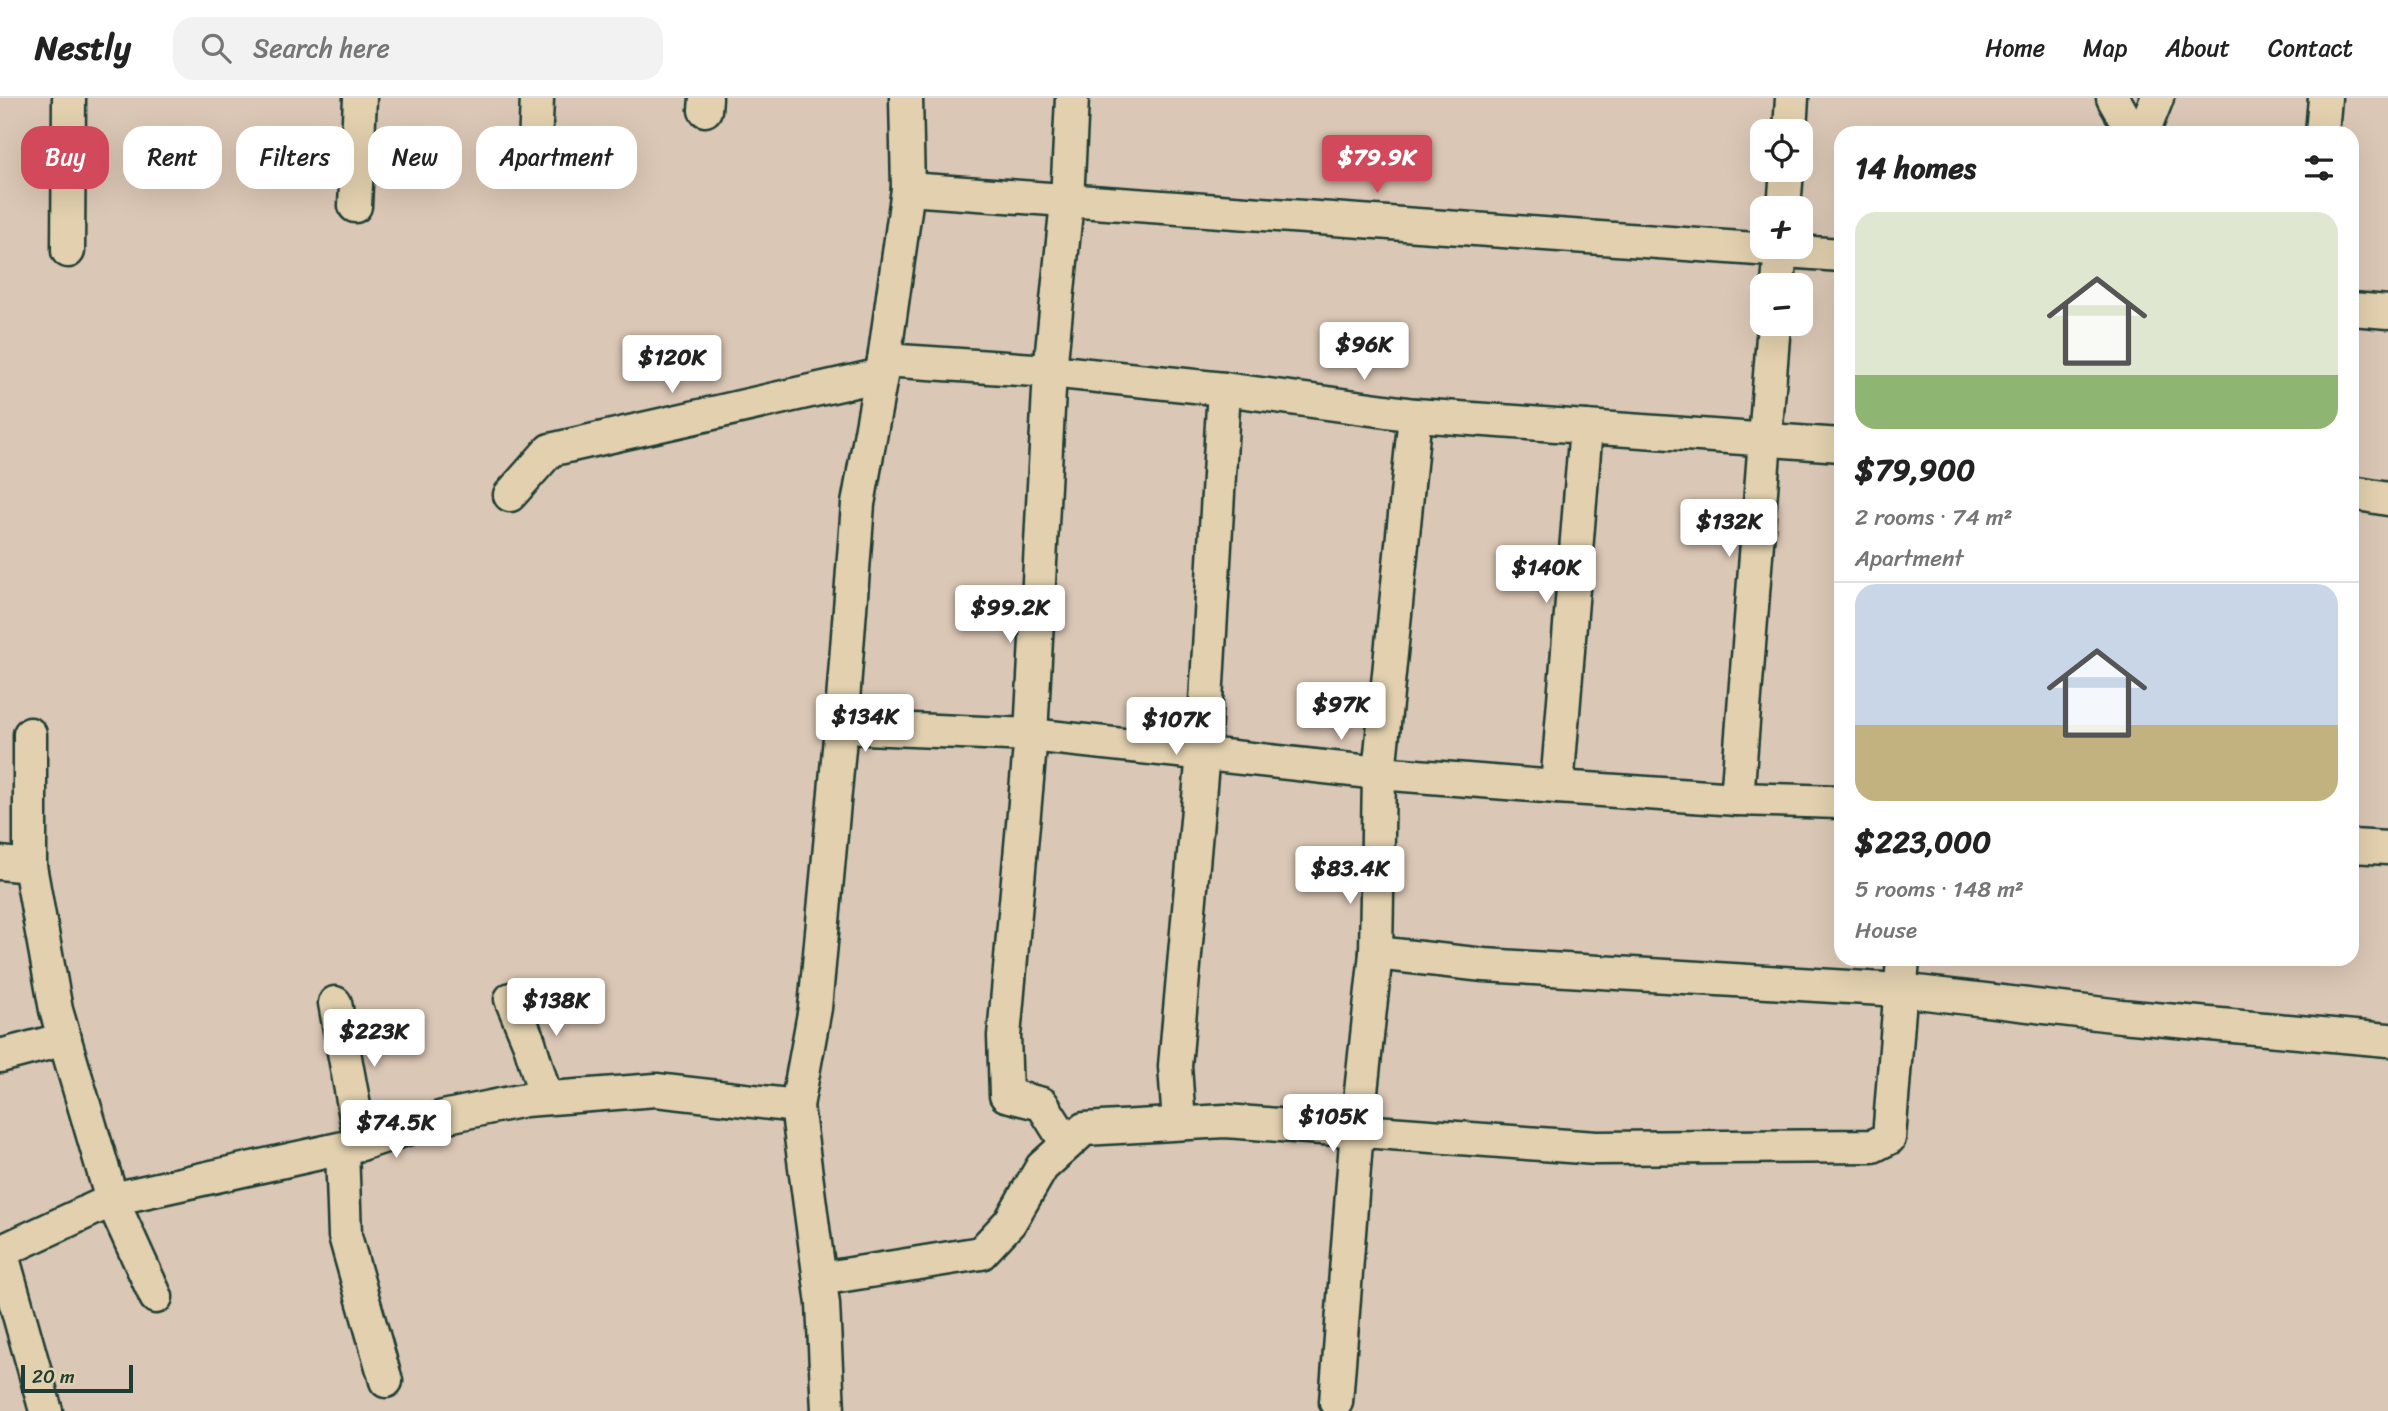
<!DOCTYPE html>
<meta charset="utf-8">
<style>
:root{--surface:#fff;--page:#f2f2f2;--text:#222;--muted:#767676;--line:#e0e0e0;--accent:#d1495b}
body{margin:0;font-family:Sriracha,sans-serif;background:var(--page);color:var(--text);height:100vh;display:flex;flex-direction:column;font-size:26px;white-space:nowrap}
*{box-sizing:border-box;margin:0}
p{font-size:23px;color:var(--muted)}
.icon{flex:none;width:38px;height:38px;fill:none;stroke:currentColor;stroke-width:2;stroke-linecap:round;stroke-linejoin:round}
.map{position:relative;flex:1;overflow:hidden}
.side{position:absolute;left:1834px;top:28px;width:525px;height:840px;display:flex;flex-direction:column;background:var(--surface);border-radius:21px;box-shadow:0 7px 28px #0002}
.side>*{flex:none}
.banner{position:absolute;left:21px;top:28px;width:665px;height:63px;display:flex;gap:14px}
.controls{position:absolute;left:1750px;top:21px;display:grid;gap:14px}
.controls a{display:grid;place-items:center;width:63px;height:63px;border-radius:14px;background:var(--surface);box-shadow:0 7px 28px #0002;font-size:35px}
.scale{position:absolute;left:21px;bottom:18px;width:112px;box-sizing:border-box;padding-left:7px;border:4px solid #1f3d34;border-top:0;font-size:19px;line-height:24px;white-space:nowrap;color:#1f3d34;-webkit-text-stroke:5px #e2d0ae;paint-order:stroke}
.price{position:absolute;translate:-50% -60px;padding:0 16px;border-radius:7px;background:#fff;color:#222;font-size:23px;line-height:46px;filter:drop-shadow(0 2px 4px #0008)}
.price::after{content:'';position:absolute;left:50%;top:42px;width:21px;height:16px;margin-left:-10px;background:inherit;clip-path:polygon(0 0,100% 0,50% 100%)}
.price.on{background:var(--accent);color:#fff}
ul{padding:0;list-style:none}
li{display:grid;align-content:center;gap:14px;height:371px;padding:0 21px}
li+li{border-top:2px solid var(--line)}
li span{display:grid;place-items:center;height:217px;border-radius:21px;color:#555}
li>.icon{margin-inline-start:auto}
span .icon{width:126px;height:126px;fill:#fffc;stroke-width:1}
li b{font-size:30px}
h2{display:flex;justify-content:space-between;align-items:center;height:84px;padding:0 21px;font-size:30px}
.pill{padding:0 24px;border-radius:21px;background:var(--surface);box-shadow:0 7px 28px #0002;font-size:24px;line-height:63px}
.pill.on{background:var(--accent);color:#fff}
header{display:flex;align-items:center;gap:42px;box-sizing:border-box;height:98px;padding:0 35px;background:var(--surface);border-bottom:2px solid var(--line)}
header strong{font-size:33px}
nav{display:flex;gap:38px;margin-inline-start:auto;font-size:24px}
.search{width:490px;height:63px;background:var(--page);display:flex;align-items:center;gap:18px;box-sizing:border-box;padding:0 24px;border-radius:21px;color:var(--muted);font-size:26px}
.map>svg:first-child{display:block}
</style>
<header>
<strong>Nestly</strong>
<div class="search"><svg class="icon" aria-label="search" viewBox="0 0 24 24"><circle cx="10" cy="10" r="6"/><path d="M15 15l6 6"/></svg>Search here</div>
<nav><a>Home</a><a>Map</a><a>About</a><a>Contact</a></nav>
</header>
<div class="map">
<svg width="2388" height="1313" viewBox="0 0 2388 1313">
<rect width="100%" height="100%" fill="#dbc7b5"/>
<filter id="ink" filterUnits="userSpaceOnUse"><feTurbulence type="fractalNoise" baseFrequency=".0143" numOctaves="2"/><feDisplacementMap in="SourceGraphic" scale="14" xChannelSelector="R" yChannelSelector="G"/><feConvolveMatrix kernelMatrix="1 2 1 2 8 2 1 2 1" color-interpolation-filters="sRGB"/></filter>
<g filter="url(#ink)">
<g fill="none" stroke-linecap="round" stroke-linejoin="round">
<g stroke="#1f3d34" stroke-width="37">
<g id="minor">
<path d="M2113,0L2133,35"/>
<path d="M705,12L706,0"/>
<path d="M1790,33L1792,0"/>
<path d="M2143,35L2157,0"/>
<path d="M2322,35L2325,0"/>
<path d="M535,48L537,0"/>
<path d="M908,91L1841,157"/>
<path d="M355,108L360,0"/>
<path d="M1784,110L1787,72"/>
<path d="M68,153L69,0"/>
<path d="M1778,187L1781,149"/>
<path d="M2352,211L2388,214"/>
<path d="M884,262L1050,273L1224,291L1415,317L1841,347"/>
<path d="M2352,395L2388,401"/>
<path d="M510,397L550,352L881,277"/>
<path d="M841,629L1031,637L1379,675L1557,689L1737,701L1841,704"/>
<path d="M30,636V768"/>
<path d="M1557,689L1586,329"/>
<path d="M1737,701L1774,226"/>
<path d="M2352,748L2388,750"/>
<path d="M0,765L30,768L56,912L112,1102L156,1199"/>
<path d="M1376,855L1484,867L1900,892L2121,918L2388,942"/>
<path d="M511,901L529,944L546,1000"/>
<path d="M335,905L361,1046"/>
<path d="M0,958L65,941"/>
<path d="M1179,1025L1175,968L1203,655L1224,291"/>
<path d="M1067,1046L1042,1006L1006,997L1004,938L1031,637L1050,273L1067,103L1072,0"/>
<path d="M342,1051L345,1138L386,1283"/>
<path d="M1,1153L46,1313"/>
<path d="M0,1154L117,1100L361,1046L443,1019L525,1002L656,992L797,1008"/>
<path d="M820,1181L981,1155L1010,1124L1042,1069L1084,1031L1225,1023L1596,1050L1873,1048L1889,1040L1903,861"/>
<path d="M1336,1304L1357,1031L1376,855L1379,675L1415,317"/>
<path d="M828,1313L823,1206L797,1008L815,910L841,629L858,406L884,262L908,91L906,0"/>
</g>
</g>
<use href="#minor" stroke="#e2d0ae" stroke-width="32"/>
</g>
</g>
</svg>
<div class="controls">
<a><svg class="icon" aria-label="locate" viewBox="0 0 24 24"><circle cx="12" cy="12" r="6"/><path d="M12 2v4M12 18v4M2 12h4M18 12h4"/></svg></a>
<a>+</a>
<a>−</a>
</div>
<div class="scale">20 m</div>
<b class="price on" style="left:1377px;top:97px">$79.9K</b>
<b class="price" style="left:1364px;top:284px">$96K</b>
<b class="price" style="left:672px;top:297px">$120K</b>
<b class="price" style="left:1729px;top:461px">$132K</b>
<b class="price" style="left:1546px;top:507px">$140K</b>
<b class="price" style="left:1010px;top:547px">$99.2K</b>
<b class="price" style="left:1341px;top:644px">$97K</b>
<b class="price" style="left:865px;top:656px">$134K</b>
<b class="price" style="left:1176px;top:659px">$107K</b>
<b class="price" style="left:1350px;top:808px">$83.4K</b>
<b class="price" style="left:556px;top:940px">$138K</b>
<b class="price" style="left:374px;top:971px">$223K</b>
<b class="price" style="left:1333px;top:1056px">$105K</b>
<b class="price" style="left:396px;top:1062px">$74.5K</b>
<div class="banner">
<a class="pill on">Buy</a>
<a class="pill">Rent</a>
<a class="pill">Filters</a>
<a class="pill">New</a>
<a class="pill">Apartment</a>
</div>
<section class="side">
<h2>14 homes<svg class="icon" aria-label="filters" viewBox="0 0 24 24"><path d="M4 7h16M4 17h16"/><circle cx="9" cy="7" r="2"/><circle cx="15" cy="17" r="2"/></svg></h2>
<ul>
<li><span style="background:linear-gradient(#dfe7d0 75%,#8fb573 0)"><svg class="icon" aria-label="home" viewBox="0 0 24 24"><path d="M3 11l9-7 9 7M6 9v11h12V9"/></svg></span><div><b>$79,900</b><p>2 rooms · 74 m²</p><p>Apartment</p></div></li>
<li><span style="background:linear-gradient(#c9d6e8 65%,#c2b280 0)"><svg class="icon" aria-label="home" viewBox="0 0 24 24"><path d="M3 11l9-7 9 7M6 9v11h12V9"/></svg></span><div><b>$223,000</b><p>5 rooms · 148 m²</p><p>House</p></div></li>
</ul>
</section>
</div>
